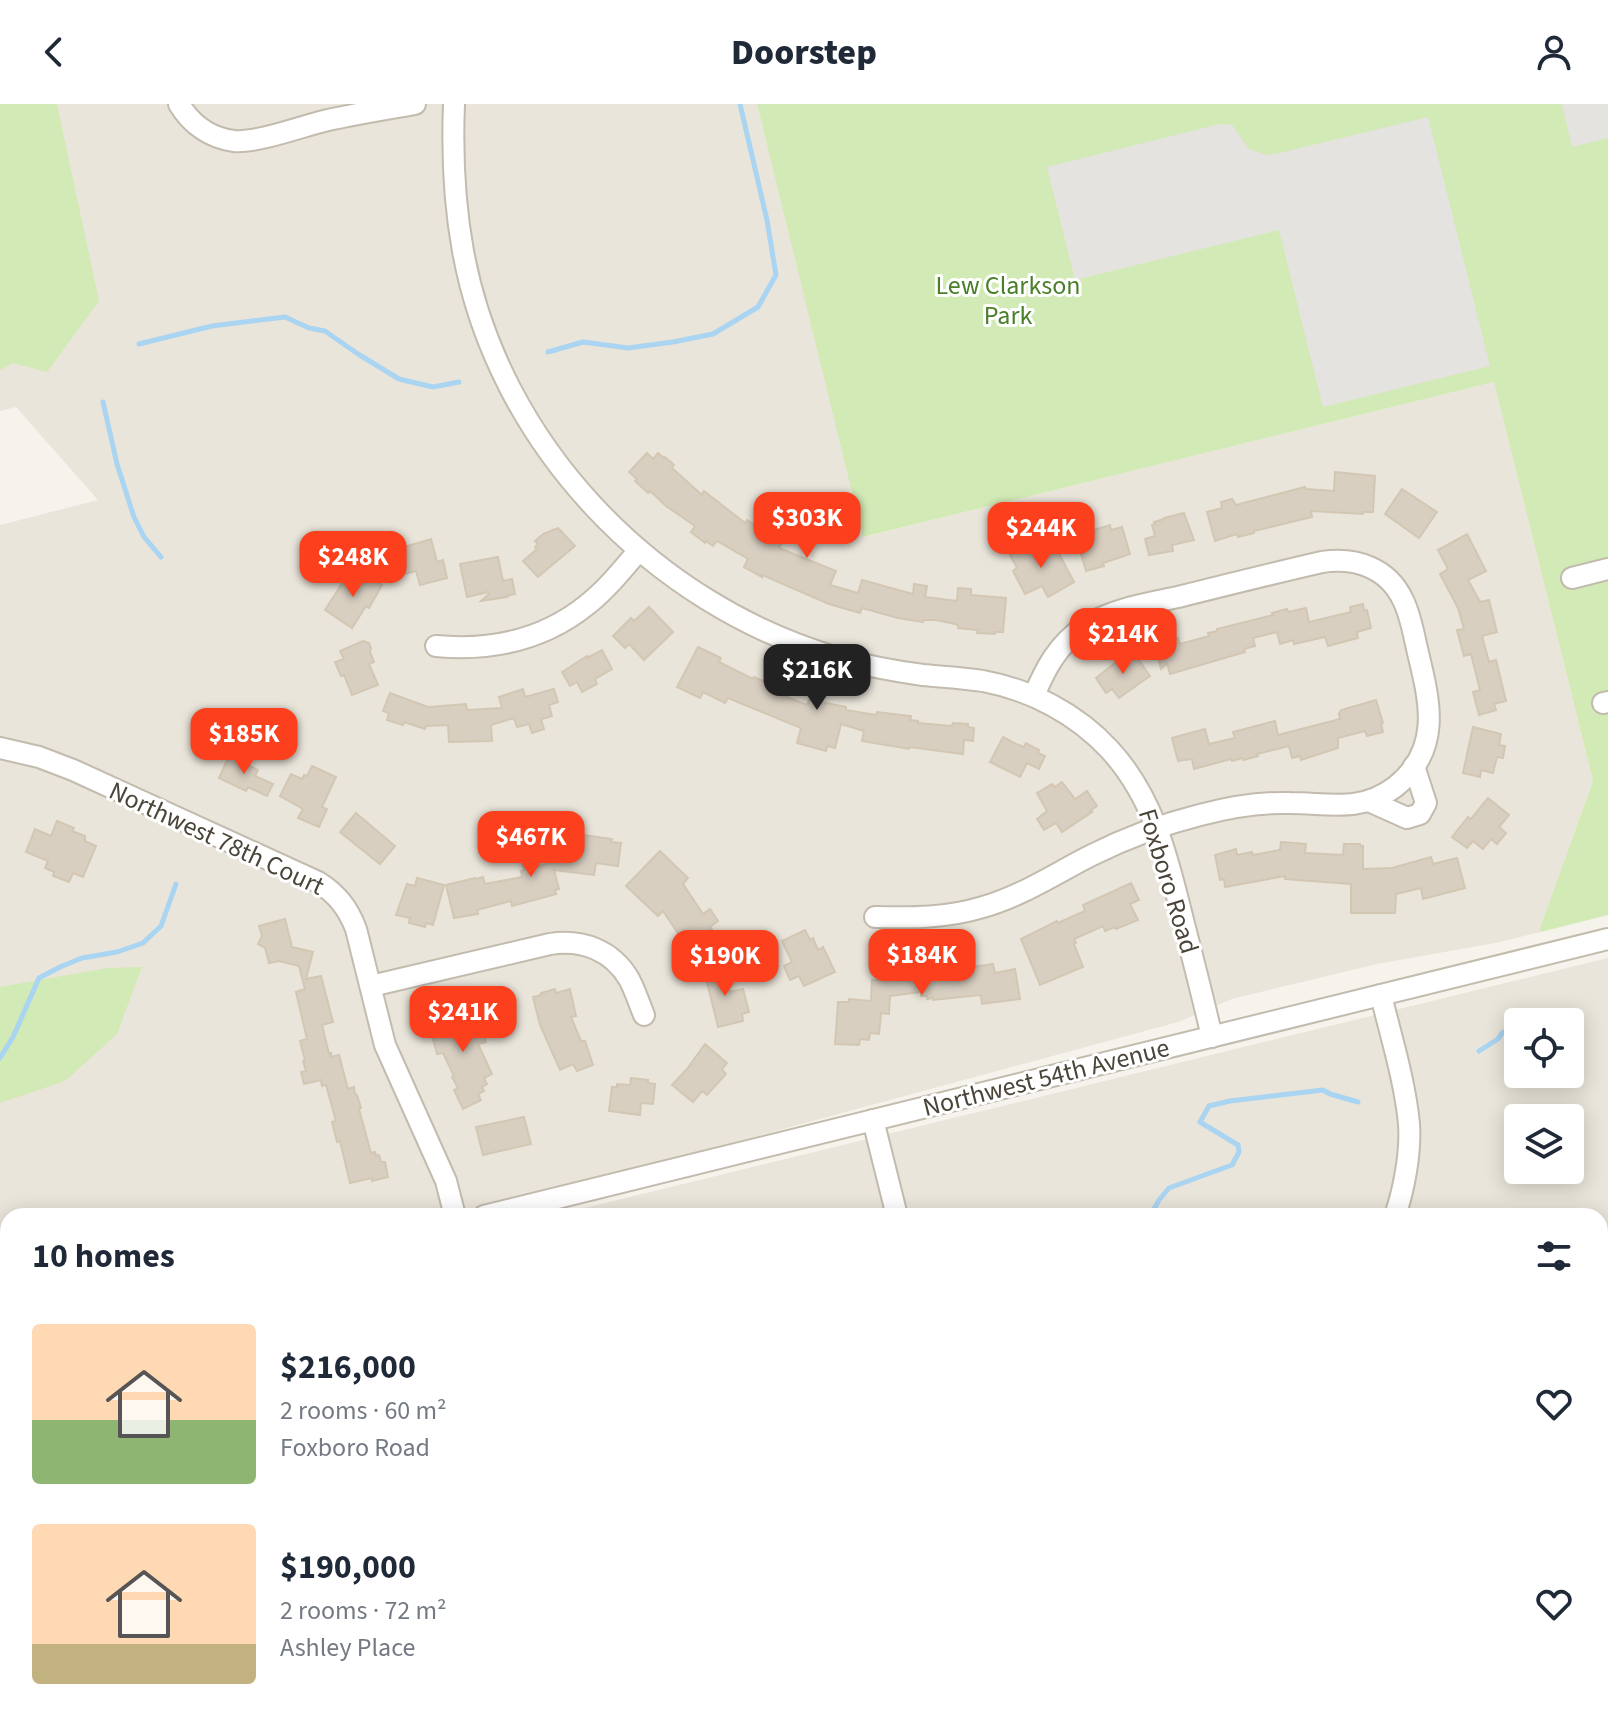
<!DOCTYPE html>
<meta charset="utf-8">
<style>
:root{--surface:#fff;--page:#f6f6f7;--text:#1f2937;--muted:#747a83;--accent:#fc3f1d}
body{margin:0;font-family:"Source Sans 3",sans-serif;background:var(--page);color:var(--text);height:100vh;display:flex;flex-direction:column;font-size:30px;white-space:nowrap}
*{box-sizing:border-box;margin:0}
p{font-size:26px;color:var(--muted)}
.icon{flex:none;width:44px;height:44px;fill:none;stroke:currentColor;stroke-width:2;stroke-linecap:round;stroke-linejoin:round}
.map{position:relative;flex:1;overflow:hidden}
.panel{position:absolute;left:0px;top:1104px;width:1608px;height:512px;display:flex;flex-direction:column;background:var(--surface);border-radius:24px 24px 0 0;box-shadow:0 4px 20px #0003}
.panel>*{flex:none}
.controls{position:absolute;left:1504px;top:904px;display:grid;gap:16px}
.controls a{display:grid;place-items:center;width:80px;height:80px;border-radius:8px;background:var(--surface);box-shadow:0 4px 20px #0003;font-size:40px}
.price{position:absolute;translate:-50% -68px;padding:0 18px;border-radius:16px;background:var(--accent);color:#fff;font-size:26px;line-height:52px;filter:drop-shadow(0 2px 4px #0008)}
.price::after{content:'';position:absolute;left:50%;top:48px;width:24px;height:18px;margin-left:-12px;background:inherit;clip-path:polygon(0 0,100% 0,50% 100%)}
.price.selected{background:#222;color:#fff}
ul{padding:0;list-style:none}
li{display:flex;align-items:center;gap:24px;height:200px;padding:0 32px}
li span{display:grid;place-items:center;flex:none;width:224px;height:160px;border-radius:8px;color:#555}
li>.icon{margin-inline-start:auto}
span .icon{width:96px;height:96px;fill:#fffc;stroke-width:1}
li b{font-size:34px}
h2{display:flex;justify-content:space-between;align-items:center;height:96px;padding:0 32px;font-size:34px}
header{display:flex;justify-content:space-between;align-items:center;height:104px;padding:0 32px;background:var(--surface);font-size:36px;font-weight:800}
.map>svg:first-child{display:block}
</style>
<header><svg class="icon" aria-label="back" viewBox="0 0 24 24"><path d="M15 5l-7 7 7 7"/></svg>Doorstep<svg class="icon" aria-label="person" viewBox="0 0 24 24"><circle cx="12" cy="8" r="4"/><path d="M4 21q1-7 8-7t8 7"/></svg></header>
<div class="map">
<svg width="1608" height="1616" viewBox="0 0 1608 1616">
<rect width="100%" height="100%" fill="#f6f3ec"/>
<g fill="#eae5da" fill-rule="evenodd">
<path d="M0,0H757L864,433L1494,278L1593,677L1540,824L1541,828L1495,839L1377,860L1232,895L1178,918L698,1048L441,1112H8V1219L0,1221V421L98,396L16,303L0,307Z"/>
<path d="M1608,854V1167L1600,1169V1112H552ZM1518,918H1570V970H1518ZM1518,1014H1570V1066H1518Z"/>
<path d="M8,1245V1608H1385L1387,1616H0V1247Z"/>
</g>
<path fill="#efe8d6" d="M1608,1167V1616H1387L1385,1608H1600V1169Z"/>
<g fill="#d2eab5">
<path d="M0,0H57L99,197L47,268L13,259L0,266Z"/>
<path d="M757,0H1608V811L1541,828L1540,824L1593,677L1494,278L863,433Z"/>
<path d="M142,863L117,930L65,977L0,999V883L107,864Z"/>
<path d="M1600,1473H1608V1571L1600,1575Z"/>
</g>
<g fill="#e5e3e0">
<path d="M1562,0H1608V34L1572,43Z"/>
<path d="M1428,13L1490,262L1323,303L1279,126L1075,176L1047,63L1220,20L1232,21L1249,45L1267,51L1280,49Z"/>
</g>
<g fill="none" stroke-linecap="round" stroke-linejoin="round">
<g stroke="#a9d4f2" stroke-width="5">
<path d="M139,240L212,222L285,213L309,224L325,227L358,250L399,275L433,283L459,278"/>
<path d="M548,248L583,238L628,244L673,238L713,230L758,203L776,171L767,116L740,0"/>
<path d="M103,298L117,360L134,413L144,433L161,453"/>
<path d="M1479,947L1498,935L1502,929L1515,922L1523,910"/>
<path d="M0,954L13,933L39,874L60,863L82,854L117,848L143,839L161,822L176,780"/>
<path d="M1150,1112L1159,1096L1169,1084L1232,1061L1239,1048L1238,1041L1200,1018L1209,1002L1230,997L1323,986L1330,990L1358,998"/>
<path d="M645,1616L651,1608"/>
</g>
</g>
<g fill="#d8cfc1" stroke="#d3c7b4" stroke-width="2">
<path d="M647,349L653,355L658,349L664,354L665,353L674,361L672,364L702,391L704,387L745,419L747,416L782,438L779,444L836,467L830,481L858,489L862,476L913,490L914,480L927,482L925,493L957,497L958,484L971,485V491L1006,494L1003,528H995V530L977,529L978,526L958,524V521L955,520L936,516H923V518L898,514L862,504L860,509L829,500L762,471V473L744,463L748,455L717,437L713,442L706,437L705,439L691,428L695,422L666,402L650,387L648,389L635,377L637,375L629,368Z"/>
<path d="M1335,368L1375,372L1373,408H1363V410L1311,407L1312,413L1254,427V429L1238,433L1237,430L1215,437L1207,408L1222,404L1221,398L1232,395L1236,401L1305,383L1306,385L1334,387Z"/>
<path d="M1402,385L1437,408L1419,434L1385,410Z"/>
<path d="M1184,409L1194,436L1172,441L1173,447L1149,451L1145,435L1155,432L1152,421L1155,420L1154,418L1164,415V414Z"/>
<path d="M1110,421L1111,426L1122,423L1130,450L1103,459L1104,462L1086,467L1077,436L1079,435V433L1095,429L1094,426Z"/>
<path d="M558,424L575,442L538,473L523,457L537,445L535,443L538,440L535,437L543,430Z"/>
<path d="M1467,430L1486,467L1468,476L1480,498L1489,496L1497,528L1482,532L1489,558L1496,556L1506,597L1494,600L1496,606L1479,611L1473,588L1480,586L1471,550L1464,552L1457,526L1464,525L1458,504L1440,470L1448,465L1438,446Z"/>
<path d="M431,435L437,458L443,456L447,474L420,481L416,467L397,472L391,447Z"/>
<path d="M1039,439L1044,449L1056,444L1074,478L1048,493L1042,482L1025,490L1013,467L1017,464L1010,451L1028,442L1030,444Z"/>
<path d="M498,453L503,477L512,475L515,490L506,492L507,493L481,497L489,490L488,488L467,493L460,460Z"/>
<path d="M368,471L382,481L369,504L366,502L352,524L325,506L347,472L356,478L358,476L362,479Z"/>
<path d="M1363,500L1364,507L1367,506L1371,524L1357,528L1358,534L1328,542L1325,533L1294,540L1293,536L1280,540L1277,528L1253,534L1255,542L1244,545L1245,548L1170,570L1167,560L1161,565L1155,541L1178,534L1180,540L1209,532L1208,529L1217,527V525L1273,511L1272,509L1287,505L1288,508L1306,504L1309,518L1351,508L1350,503Z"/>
<path d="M649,503L673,528L644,556L629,540L625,544L613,532L631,514L634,517Z"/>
<path d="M363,537L369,539L371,544L370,548L374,558L369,560L378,581L352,591L344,571L341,572L335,558L344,555L340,547Z"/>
<path d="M698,543L721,554L719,558L753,575L754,573L779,584L777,589L807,601L809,596H813L846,603V606L876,611L877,608L911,612L910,616L918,617V619L952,622L953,619L968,620V623L974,624L973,637L964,636L963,650L910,643L909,645L862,637L864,627L841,620L835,644L827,642L826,647L797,639L801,624L728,594L725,599L703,588L700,594L677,583Z"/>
<path d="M602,546L612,565L595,575L597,580L582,588L577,578L570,582L562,568L587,552V554Z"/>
<path d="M1134,549L1150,572L1119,594L1112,585L1106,589L1096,574L1124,552L1125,555Z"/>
<path d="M523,585L525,593L554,585L558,598L549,601L552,612L541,615L544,625L532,629L529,620L517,623L514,614L491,621L492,637L449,638L448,621L426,622L425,625L404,618L403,621L387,616L389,609L383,607L390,589L428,603L466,600L467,606L502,604L499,593Z"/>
<path d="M1376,596L1383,619H1381L1383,628L1367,632L1365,627L1338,634V644L1301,656L1300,652L1292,654L1289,642L1257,650L1258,652L1243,656L1242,654L1232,657L1231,655L1194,665L1192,655L1178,657L1172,634L1205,625L1209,640L1235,634L1233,628L1275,617L1278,631L1340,615L1339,610L1341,606Z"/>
<path d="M1473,623L1501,630L1499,641L1505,642L1503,654L1497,653L1493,669L1481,666L1480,673L1463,669Z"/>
<path d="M1003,633L1016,640L1024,643L1026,639L1039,646L1038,649L1045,652L1039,665L1027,659L1020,673L990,658Z"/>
<path d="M230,650L241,655V658L258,666L255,672L273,680L267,692L248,683L246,687L219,674Z"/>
<path d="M312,662L336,673L322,703L327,705L319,723L298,714L303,705L280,692L291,670L302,675L304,671L307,672Z"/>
<path d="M1062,678L1075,695L1087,687L1097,702L1090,707L1092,708L1062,728L1056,719L1044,726L1037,715L1047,707L1037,689L1052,680L1055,683Z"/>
<path d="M1488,694L1509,711L1499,723L1506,729L1497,740L1491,735L1483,745L1473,737L1467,744L1452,733L1468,713L1471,715Z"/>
<path d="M356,709L395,742L380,760L340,728Z"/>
<path d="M57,717L74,724L72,727L85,732V737L96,742L83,773L73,769L69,778L53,772L54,768L45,764L48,757L26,748L35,725L51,732Z"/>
<path d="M583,731L612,735L611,738L621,739L618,762L596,759L594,771L554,766L559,785L555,786L556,790L512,802L511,797L477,806L478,810L454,814L446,781L475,774L476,775L483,773L485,780L522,773L521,767L524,766L521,756L537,751L539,762L571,754V750L580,751Z"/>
<path d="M1281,738L1306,740L1305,749L1343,751L1344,740H1360V742H1363V765L1392,764L1431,753L1433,760L1457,754L1465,784L1423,795L1421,784L1396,790L1395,809H1351V780L1285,775V772L1225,783L1224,775L1220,776L1215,751L1236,745L1237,751L1252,748L1253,751L1280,746Z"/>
<path d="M660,747L688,774L683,780L703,810L710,805L718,817L710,823L714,828L711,830L717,838L700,850L698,841L686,849L677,836L681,834L663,807L658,812L626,782Z"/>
<path d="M417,774L444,781L433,821L426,819L425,823L409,819L410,814L396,811L407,780L415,782Z"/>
<path d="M1131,779L1139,796L1130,800L1138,816L1116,825L1115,823L1105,827L1103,822L1074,835L1076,839L1074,840L1083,863L1040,881L1021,835L1057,817L1058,819L1085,807L1083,801Z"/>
<path d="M285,815L292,843L313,848L306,875L321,872L333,918L322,921L329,950L331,949V953L339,951L348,985L354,983L355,990L357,991L361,1004L359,1005L371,1049L375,1048L376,1052L379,1051L381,1058H385L388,1073L372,1077V1074L350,1079L340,1037L337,1038L332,1018L336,1017L326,981L322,982L321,976L304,980L301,968L306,967L303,957L305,956L300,937L307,935L296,888L305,885L299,862L279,857L269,859L265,844L258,840L262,832L259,822Z"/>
<path d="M805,826L810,836L813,834L818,846L823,843L835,868L804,882L799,872L790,876L784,862L792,858L782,837Z"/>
<path d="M993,860L995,869L1015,865L1020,895L982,900L981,891L933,896V894L927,895V892H921V888L890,892L889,910L881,909L879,930L870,929L869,936L860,935L859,941L835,940L838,898H849V895L871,897L872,876L908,877L907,873L913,872V870L930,868V870L974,865L973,863Z"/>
<path d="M722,862L730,888L743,885L749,908L742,910L743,917L718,923L704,866Z"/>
<path d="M555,885L556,889L570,885L576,912L571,913L581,937H585L593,961L577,967L573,960L560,966L540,921L533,893L541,891V889Z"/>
<path d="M468,910L469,912L479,910L486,938L478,940L492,970L484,974L487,980L482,983L484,987L478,990L481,996L463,1005L454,986L458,984L452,973L454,972L443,949L437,950L428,917L447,913L448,915Z"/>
<path d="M705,940L727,959L722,965L726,970L707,991L702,987L693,998L672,981L687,965Z"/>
<path d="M631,974L648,976V979L655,980L653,1000L641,999L640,1011L609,1007L612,983H617V980L630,981Z"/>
<path d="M524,1013L531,1040L483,1051L476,1023Z"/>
</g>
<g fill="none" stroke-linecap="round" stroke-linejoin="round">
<g stroke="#c2bbae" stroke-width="24">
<g id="minor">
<path d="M179,0C191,20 210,34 234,37C257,39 300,23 324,17C354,10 385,5 415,0"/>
<path d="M454,0C452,50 454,98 463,147C498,340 652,500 838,554C866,562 894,567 923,571C943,573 963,574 983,577C1031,586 1077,610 1110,646C1154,694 1168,755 1183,816C1193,855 1203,894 1212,933"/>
<path d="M1572,474L1608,465"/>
<path d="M436,542C491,547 544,536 588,500C607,485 623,465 639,446"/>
<path d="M1603,599L1608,598"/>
<path d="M0,644L39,653L73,666L318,778C337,790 348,804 356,825L385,941L446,1077L455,1112"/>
<path d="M1369,697L1407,714L1420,710L1426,699L1414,662"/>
<path d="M875,813C912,814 947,814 983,803C1022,792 1056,769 1092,751C1126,734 1164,720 1200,711C1230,703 1259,698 1290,699C1329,699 1360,709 1395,683C1442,646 1430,598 1418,549C1414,532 1411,512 1403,496C1388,464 1356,453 1322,458C1274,469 1226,481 1178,493C1146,500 1111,505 1084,523C1058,540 1045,565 1034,592"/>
<path d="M371,882L550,840C582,835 612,846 629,875C635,886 639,899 644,911"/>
<path d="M1381,891C1391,933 1405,977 1409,1020C1411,1049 1404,1085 1395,1112"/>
<path d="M873,1016L897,1112"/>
<path d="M484,1112L1608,835"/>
<path d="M0,1236L8,1234"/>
<path d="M0,1573L8,1549"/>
<path d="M1266,1608L1268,1616"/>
</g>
</g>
<use href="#minor" stroke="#fff" stroke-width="20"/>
</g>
<g text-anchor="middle" stroke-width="6" stroke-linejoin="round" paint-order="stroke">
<g font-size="26" fill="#4a7f2a" stroke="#fff">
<text x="1008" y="190">Lew Clarkson<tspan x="1008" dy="30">Park</tspan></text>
</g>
<g font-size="26" fill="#4b4439" stroke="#fff">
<text transform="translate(217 734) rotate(25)" y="9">Northwest 78th Court</text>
<text transform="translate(1169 777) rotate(73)" y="9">Foxboro Road</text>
<text transform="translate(1046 973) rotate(-14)" y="9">Northwest 54th Avenue</text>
</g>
</g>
</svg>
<div class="controls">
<a><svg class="icon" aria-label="locate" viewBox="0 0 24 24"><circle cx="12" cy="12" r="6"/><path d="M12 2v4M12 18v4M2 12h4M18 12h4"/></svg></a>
<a><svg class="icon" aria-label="layers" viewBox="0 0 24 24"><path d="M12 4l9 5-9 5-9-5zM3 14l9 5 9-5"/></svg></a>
</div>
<b class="price" style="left:807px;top:456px">$303K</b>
<b class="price" style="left:1041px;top:466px">$244K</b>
<b class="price" style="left:353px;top:495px">$248K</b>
<b class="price" style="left:1123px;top:572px">$214K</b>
<b class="price selected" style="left:817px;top:608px">$216K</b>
<b class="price" style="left:244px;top:672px">$185K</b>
<b class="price" style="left:531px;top:775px">$467K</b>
<b class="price" style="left:922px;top:893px">$184K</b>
<b class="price" style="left:725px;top:894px">$190K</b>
<b class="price" style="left:463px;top:950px">$241K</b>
<section class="panel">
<h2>10 homes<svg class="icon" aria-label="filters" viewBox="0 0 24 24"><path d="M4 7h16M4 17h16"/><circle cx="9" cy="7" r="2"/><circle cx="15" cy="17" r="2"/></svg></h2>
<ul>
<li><span style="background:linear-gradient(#ffd9b3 60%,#8fb573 0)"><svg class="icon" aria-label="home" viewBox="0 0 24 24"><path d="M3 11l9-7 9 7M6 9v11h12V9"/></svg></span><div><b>$216,000</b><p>2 rooms · 60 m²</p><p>Foxboro Road</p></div><svg class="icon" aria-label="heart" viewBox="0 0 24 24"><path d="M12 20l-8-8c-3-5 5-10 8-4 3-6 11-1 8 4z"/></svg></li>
<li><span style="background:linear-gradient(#ffd9b3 75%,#c2b280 0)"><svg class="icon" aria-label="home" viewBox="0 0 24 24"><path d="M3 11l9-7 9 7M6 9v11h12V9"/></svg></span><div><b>$190,000</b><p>2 rooms · 72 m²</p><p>Ashley Place</p></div><svg class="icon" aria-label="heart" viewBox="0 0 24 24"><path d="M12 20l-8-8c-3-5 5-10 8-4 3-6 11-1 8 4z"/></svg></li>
</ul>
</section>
</div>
